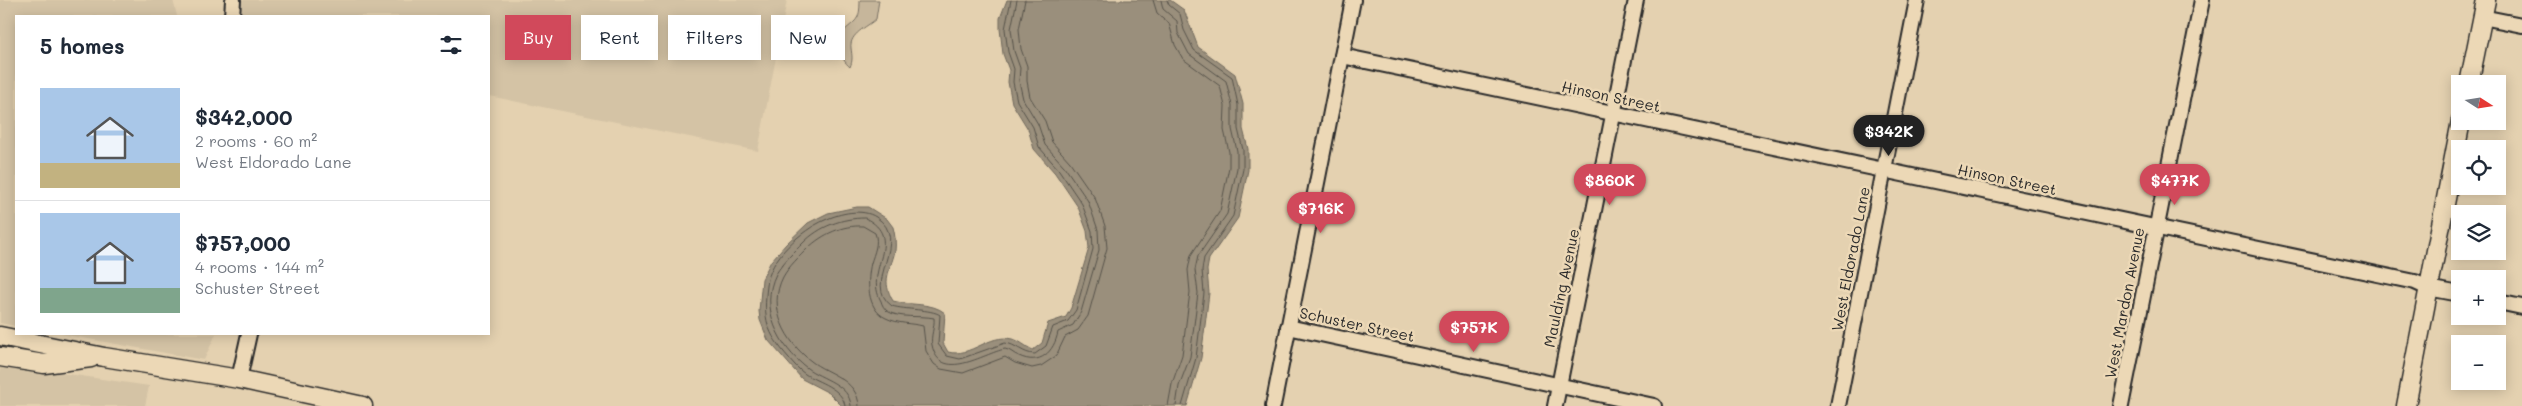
<!DOCTYPE html>
<meta charset="utf-8">
<style>
:root{--surface:#fff;--page:#f6f6f7;--text:#1f2937;--muted:#747a83;--line:#e0e1e3;--accent:#d1495b}
body{margin:0;font-family:Mali,sans-serif;background:var(--page);color:var(--text);height:100vh;display:flex;flex-direction:column;font-size:19px;white-space:nowrap}
*{box-sizing:border-box;margin:0}
p{font-size:16px;color:var(--muted)}
.icon{flex:none;width:28px;height:28px;fill:none;stroke:currentColor;stroke-width:2;stroke-linecap:round;stroke-linejoin:round}
.map{position:relative;flex:1;overflow:hidden}
.details{position:absolute;left:15px;top:15px;width:475px;height:320px;display:flex;flex-direction:column;background:var(--surface);border-radius:0px;box-shadow:0 2px 12px #0003}
.details>*{flex:none}
.banner{position:absolute;left:505px;top:15px;width:475px;height:45px;display:flex;gap:10px}
.needle{width:32px;rotate:102deg}
.controls{position:absolute;left:2451px;top:75px;display:grid;gap:10px}
.controls a{display:grid;place-items:center;width:55px;height:55px;border-radius:0px;background:var(--surface);box-shadow:0 2px 12px #0003;font-size:25px}
.price{position:absolute;translate:-50% -42px;padding:0 11px;border-radius:18px;background:var(--accent);color:#fff;font-size:16px;line-height:32px;filter:drop-shadow(0 1px 2px #0008)}
.price::after{content:'';position:absolute;left:50%;top:30px;width:15px;height:11px;margin-left:-8px;background:inherit;clip-path:polygon(0 0,100% 0,50% 100%)}
.price.current{background:#222;color:#fff}
ul{padding:0;list-style:none}
li{display:flex;align-items:center;gap:15px;height:125px;padding:0 25px}
li+li{border-top:1px solid var(--line)}
li span{display:grid;place-items:center;flex:none;width:140px;height:100px;border-radius:0px;color:#555}
li>.icon{margin-inline-start:auto}
span .icon{width:60px;height:60px;fill:#fffc;stroke-width:1}
li b{font-size:21px}
h2{display:flex;justify-content:space-between;align-items:center;height:60px;padding:0 25px;font-size:21px}
.tag{padding:0 18px;border-radius:0px;background:var(--surface);box-shadow:0 2px 12px #0003;font-size:18px;line-height:45px}
.tag.current{background:var(--accent);color:#fff}
.map>svg:first-child{display:block}
</style>
<div class="map">
<svg width="2522" height="406" viewBox="0 0 2522 406">
<rect width="100%" height="100%" fill="#e4d1b0"/>
<filter id="ink" filterUnits="userSpaceOnUse"><feTurbulence type="fractalNoise" baseFrequency=".02" numOctaves="2"/><feDisplacementMap in="SourceGraphic" scale="10" xChannelSelector="R" yChannelSelector="G"/><feConvolveMatrix kernelMatrix="1 2 1 2 8 2 1 2 1" color-interpolation-filters="sRGB"/></filter>
<g filter="url(#ink)">
<g fill="#d4c3a5">
<path d="M0,0H173L177,16H16V326L0,323Z"/>
<path d="M239,0H787L758,151L489,96V16H238Z"/>
<path d="M61,334H216L204,360Z"/>
<path d="M0,364L149,386L145,406H0Z"/>
</g>
<path fill="#c6b69b" stroke="#787063" d="M860,0H879L876,19C867,27 849,34 851,48C852,56 853,60 850,67C839,58 840,46 842,33C856,19 860,22 860,0Z"/>
<path fill="#9a8f7b" stroke="#6e675b" d="M1007,0H1170L1184,10L1198,47L1235,74L1243,104V129L1248,149V170L1238,218L1209,259L1207,270L1209,293L1201,358L1187,406H842L829,393L802,379L768,340L760,320L759,311L762,279L771,261L786,244L808,223L828,213L857,207H868L887,219L893,227C895,235 896,243 895,251C890,272 881,280 893,301C911,306 932,302 945,313L943,343L948,352C971,358 989,333 1012,339C1019,340 1026,347 1033,350L1042,343L1048,323L1066,317L1071,308L1089,248L1087,231L1078,207L1055,173L1034,149L1028,129L1012,103L1008,82L1009,70L1003,54L1000,29V18Z"/>
<g fill="none" stroke-linecap="round" stroke-linejoin="round">
<g stroke="#57534b" stroke-width="1">
<path d="M1153,0L1157,13L1169,23L1175,45L1183,59L1220,86L1225,106L1224,130L1229,152V167L1220,211L1191,255L1188,270L1190,292L1182,355L1172,384L1168,406"/>
<path d="M1161,0L1163,9L1177,21L1178,33L1189,54L1226,81L1232,105V129L1237,151V168L1227,214L1198,256L1195,270L1198,293L1190,357L1179,386L1176,406"/>
<path d="M1167,0L1169,5L1180,14L1184,30L1194,50L1232,77L1238,105V129L1243,150V169L1233,216L1204,258L1202,270L1204,293L1196,358L1182,406"/>
<path d="M845,406C843,388 817,382 805,374C799,370 793,363 789,358C766,332 763,319 767,286C769,258 802,230 825,220C840,213 862,208 876,217C913,241 860,283 892,306C904,310 932,309 940,315L938,344L947,356L960,359L1005,343C1016,344 1023,354 1035,354L1046,346L1053,327L1068,321L1076,310L1093,249L1092,231L1082,204L1059,170L1039,147L1033,127L1017,101L1013,82L1014,69L1008,52L1005,29L1011,0"/>
<path d="M851,406C850,384 821,379 807,368C779,347 759,308 776,274C783,262 794,252 803,243C820,226 842,218 865,218C906,238 863,270 881,301C882,305 884,308 887,311C900,319 919,315 934,318C935,327 930,336 932,345C940,384 984,353 1005,349C1011,350 1013,354 1019,356C1040,366 1054,352 1058,332L1073,325L1081,312L1099,250L1098,230L1088,201L1064,166L1045,145L1038,124L1023,99L1019,81L1020,68L1014,51L1011,29L1017,0"/>
<path d="M859,406C858,379 827,374 811,361C786,342 767,308 783,277C789,266 799,257 808,248C823,234 842,225 863,226L875,233C879,243 874,253 871,263C867,280 866,309 886,318C898,324 911,323 923,326L926,351L934,364L941,369L963,373L1005,357L1015,363L1032,368L1041,366L1056,356L1065,337L1078,330L1088,316L1107,248L1105,226L1095,198L1070,162L1052,142L1045,121L1030,97L1027,81V66L1021,49L1019,29L1025,0"/>
</g>
<g stroke="#2b2b2b" stroke-width="18">
<g id="minor">
<path d="M232,16L233,0"/>
<path d="M2482,17L2522,25"/>
<path d="M1342,56L2415,282L2428,288L2460,294"/>
<path d="M2498,302L2522,307"/>
<path d="M1288,327L1654,406"/>
<path d="M239,379L249,334"/>
<path d="M1273,406L1353,0"/>
<path d="M1555,406L1636,0"/>
<path d="M1838,406L1917,0"/>
<path d="M2121,406L2202,0"/>
</g>
</g>
<g stroke="#2b2b2b" stroke-width="21">
<g id="major">
<path d="M2469,84L2486,0"/>
<path d="M0,336L104,357L239,379L363,406"/>
<path d="M0,357L44,364L91,358"/>
<path d="M2406,406L2461,121"/>
</g>
</g>
<use href="#minor" stroke="#ecd8b6" stroke-width="14"/>
<use href="#major" stroke="#ecd8b6" stroke-width="18"/>
</g>
</g>
<g text-anchor="middle" stroke-width="5" stroke-linejoin="round" paint-order="stroke">
<g font-size="15" fill="#2b2b2b" stroke="#ecd8b6">
<text transform="translate(1611 97) rotate(12)" y="5">Hinson Street</text>
<text transform="translate(2007 180) rotate(12)" y="5">Hinson Street</text>
<text transform="translate(1851 259) rotate(-79)" y="5">West Eldorado Lane</text>
<text transform="translate(1562 288) rotate(-78)" y="5">Maulding Avenue</text>
<text transform="translate(2125 303) rotate(-79)" y="5">West Mardon Avenue</text>
<text transform="translate(1357 325) rotate(12)" y="5">Schuster Street</text>
</g>
</g>
</svg>
<div class="controls">
<a><svg class="needle" viewBox="-14 -14 28 28"><path d="M0-13l5 13h-10z" fill="#e53935"/><path d="M0 13l5-13h-10z" fill="#747a83"/></svg></a>
<a><svg class="icon" aria-label="locate" viewBox="0 0 24 24"><circle cx="12" cy="12" r="6"/><path d="M12 2v4M12 18v4M2 12h4M18 12h4"/></svg></a>
<a><svg class="icon" aria-label="layers" viewBox="0 0 24 24"><path d="M12 4l9 5-9 5-9-5zM3 14l9 5 9-5"/></svg></a>
<a>+</a>
<a>−</a>
</div>
<b class="price current" style="left:1889px;top:157px">$342K</b>
<b class="price" style="left:1610px;top:206px">$860K</b>
<b class="price" style="left:2175px;top:206px">$477K</b>
<b class="price" style="left:1321px;top:234px">$716K</b>
<b class="price" style="left:1474px;top:353px">$757K</b>
<div class="banner">
<a class="tag current">Buy</a>
<a class="tag">Rent</a>
<a class="tag">Filters</a>
<a class="tag">New</a>
</div>
<section class="details">
<h2>5 homes<svg class="icon" aria-label="filters" viewBox="0 0 24 24"><path d="M4 7h16M4 17h16"/><circle cx="9" cy="7" r="2"/><circle cx="15" cy="17" r="2"/></svg></h2>
<ul>
<li><span style="background:linear-gradient(#a9c7e8 75%,#c2b280 0)"><svg class="icon" aria-label="home" viewBox="0 0 24 24"><path d="M3 11l9-7 9 7M6 9v11h12V9"/></svg></span><div><b>$342,000</b><p>2 rooms · 60 m²</p><p>West Eldorado Lane</p></div></li>
<li><span style="background:linear-gradient(#a9c7e8 75%,#7fa58c 0)"><svg class="icon" aria-label="home" viewBox="0 0 24 24"><path d="M3 11l9-7 9 7M6 9v11h12V9"/></svg></span><div><b>$757,000</b><p>4 rooms · 144 m²</p><p>Schuster Street</p></div></li>
</ul>
</section>
</div>
